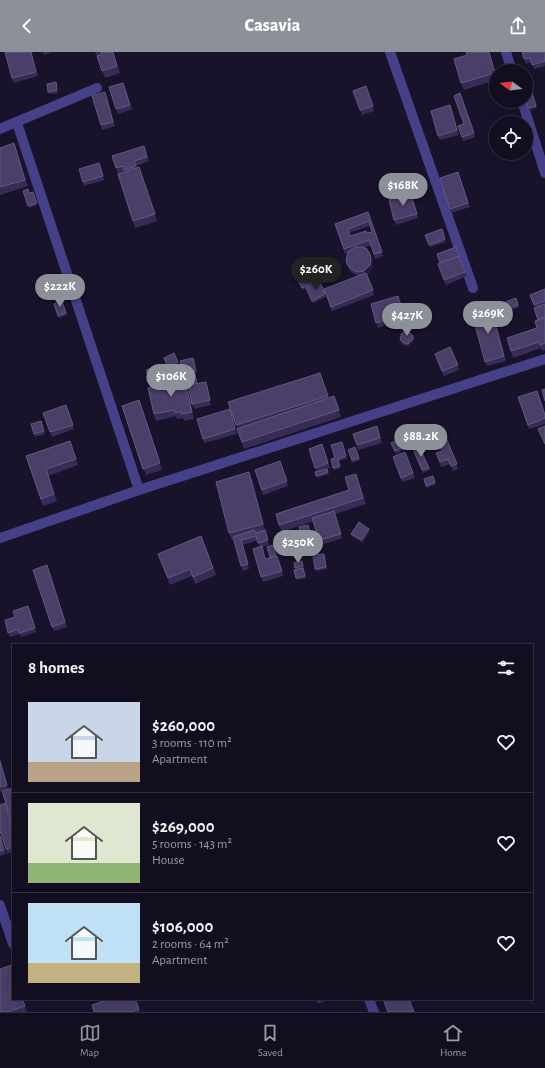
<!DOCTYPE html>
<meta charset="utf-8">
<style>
:root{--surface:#120e20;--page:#1f1c2d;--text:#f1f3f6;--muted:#9c9ca5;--line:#312e3e;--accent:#8c9099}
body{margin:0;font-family:"Alegreya Sans",sans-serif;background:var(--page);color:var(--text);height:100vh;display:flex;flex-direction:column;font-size:15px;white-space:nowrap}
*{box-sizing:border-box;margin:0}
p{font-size:13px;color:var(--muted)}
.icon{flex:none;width:22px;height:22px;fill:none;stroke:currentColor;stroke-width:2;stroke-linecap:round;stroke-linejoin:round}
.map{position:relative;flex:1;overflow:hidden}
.details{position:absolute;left:12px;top:592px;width:521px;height:356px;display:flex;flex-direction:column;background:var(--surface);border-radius:0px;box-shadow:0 4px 16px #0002,0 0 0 1px var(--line)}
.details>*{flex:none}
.needle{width:26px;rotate:285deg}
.fabs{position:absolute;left:489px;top:12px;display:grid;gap:8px}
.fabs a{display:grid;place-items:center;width:44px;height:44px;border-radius:50%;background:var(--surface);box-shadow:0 4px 16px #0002,0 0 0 1px var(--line);font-size:20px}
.price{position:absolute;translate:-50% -34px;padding:0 9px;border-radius:14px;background:var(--accent);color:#fff;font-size:13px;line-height:26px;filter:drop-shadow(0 1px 2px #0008)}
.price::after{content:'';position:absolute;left:50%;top:24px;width:12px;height:9px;margin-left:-6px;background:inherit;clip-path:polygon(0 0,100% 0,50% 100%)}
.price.selected{background:#222;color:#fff}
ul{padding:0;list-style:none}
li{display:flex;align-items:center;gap:12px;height:100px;padding:0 16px}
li+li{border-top:1px solid var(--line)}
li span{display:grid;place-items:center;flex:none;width:112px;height:80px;border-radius:0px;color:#555}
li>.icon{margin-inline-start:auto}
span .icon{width:48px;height:48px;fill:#fffc;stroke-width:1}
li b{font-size:17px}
h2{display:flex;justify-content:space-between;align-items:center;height:48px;padding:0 16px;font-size:17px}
header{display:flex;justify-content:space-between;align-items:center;height:52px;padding:0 16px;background:var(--accent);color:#fff;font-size:18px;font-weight:800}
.dock{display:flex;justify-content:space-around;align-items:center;height:56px;border-top:1px solid var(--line);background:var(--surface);font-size:11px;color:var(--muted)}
.dock a{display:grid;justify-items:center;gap:2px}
.dock .selected{color:var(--accent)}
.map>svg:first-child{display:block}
</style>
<header><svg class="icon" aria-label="back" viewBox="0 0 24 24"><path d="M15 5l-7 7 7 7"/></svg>Casavia<svg class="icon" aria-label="share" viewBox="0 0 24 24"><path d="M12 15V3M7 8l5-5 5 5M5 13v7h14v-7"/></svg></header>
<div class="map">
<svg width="545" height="960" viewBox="0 0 545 960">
<rect width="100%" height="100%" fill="#18132b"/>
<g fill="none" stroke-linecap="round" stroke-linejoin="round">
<g stroke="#454088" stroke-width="10">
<path d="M390,0L473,236"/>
<path d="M506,0L512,19"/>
<path d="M522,49L545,121"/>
<path d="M17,71L139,438"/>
<path d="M0,77L97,36"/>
<path d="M0,486L139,438L545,307"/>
<path d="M0,853L13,892"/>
<path d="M369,947L374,960"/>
</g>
</g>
<g fill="#372c58" fill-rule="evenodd">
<path d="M31,0L38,24L14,31L12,26Z"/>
<path d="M43,0H52L44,3Z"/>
<path d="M95,0H113L120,21L105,26Z"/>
<path d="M466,0H489L496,22V28L464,38L461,31L467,3Z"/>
<path d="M522,0H545V14L534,17L532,10L526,12Z"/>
<path d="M56,30L58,41L49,42L48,40Z"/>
<path d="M123,31L132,57L118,62L109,35Z"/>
<path d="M366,34L374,59L362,63L353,39Z"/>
<path d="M105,40L115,74L102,78L101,73Z"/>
<path d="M532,40L537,56L529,58L526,48Z"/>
<path d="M460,41L475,85L463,89L458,74L464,72Z"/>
<path d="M452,58L459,83L440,88L438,84Z"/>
<path d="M14,91L28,134L0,143V96Z"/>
<path d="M144,94L149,109L136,114L137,116L139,115L157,169L135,176L133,169L125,120L124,119L118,121L112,104Z"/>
<path d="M101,115L104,128L84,134L79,117Z"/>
<path d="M458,120L470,155L451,161L440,126Z"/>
<path d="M23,139L29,141L33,140L37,153L29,156Z"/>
<path d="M411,142L418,166L396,173L394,168Z"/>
<path d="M368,160L383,204L375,207L371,193L363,196L371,204L373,209L372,217L367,223L374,243L332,259L324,237L358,224L351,220L349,217L347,212L348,201L345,202L335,172ZM370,174L372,180L367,181L350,184L349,181Z"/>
<path d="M442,177L446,190L430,195L425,183Z"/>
<path d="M456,195L467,224L446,233L438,212H440L437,202Z"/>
<path d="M297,227L316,229L317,231L312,233L320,230L326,245L313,251L306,236L303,238Z"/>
<path d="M545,237V298L542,299L541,296L513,306L507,286L537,276L538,268L535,256L530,243Z"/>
<path d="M516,246L519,255L506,260L503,251Z"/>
<path d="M400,248L407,272L397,275L393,262L383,265L386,273L378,276L371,252Z"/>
<path d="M62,249L67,263L59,266L54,252Z"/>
<path d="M491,256L506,309L487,314L485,310Z"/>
<path d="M413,286L414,289L409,294L403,293L400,287Z"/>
<path d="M450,295L459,318L444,324L435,302Z"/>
<path d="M174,301L179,313L168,317L164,306Z"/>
<path d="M193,309L196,322L190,323L189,320L184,321L183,319Z"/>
<path d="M164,312L169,329L159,333L157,329H150L146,318Z"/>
<path d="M320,321L329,346L334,344L341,365L244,397L236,373Z"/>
<path d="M206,330L207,334L211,353L194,357L192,352L198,331Z"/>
<path d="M187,335L194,367L184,369L183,366L177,367L176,364L156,369L154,362Z"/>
<path d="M518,345L545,363V372L529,377Z"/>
<path d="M139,348L162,418L146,423L122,354Z"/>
<path d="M66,353L74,377L52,385L50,380Z"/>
<path d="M231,362L237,382L204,391L203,387Z"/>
<path d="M41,369L45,382L35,385L31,372Z"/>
<path d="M378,379L382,391L358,398L357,393Z"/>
<path d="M444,381L458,417L453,419L450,412L441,415L436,401L441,399Z"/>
<path d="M406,383L412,394L396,402L391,391Z"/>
<path d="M70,389L78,413L48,424L57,449L43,454L26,404Z"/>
<path d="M342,390L347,407L338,409L340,416L334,418L331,407L335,406Z"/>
<path d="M322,392L330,416L327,417L329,422L317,426L315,420H317L309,397Z"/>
<path d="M419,394L430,418L423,421L413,397Z"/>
<path d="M355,395L360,408L352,411L348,398Z"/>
<path d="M405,400L415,426L402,430L393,405Z"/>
<path d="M280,409L288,434L263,443L255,418Z"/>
<path d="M356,422L366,452L335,462L342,486L321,493L314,469L282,480L279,473L349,438Z"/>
<path d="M433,424L436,432L427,436L424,427Z"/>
<path d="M252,427L269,493L262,495L265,507L277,504L283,524L263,530L261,525L260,495L258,488L243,493L249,517L243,519L233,487L232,488L229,481Z"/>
<path d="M308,473L313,488L304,491L299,475Z"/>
<path d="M369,477L370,479L363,491L352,484L351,482Z"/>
<path d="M288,479L291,490L284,492L281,481Z"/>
<path d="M201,484L216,523L195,532L192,524L170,533L158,502Z"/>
<path d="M324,502L327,517L316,519L315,517Z"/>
<path d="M302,509L306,526L297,528L296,526V518L294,511Z"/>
<path d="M47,513L67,575L54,579L33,518Z"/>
<path d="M30,558L36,580L21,585L20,582L10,585L8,581L15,565Z"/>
<path d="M0,708L8,737L0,740Z"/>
<path d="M13,778V800L7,802L6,797Z"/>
<path d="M0,784L6,802L0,804Z"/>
<path d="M13,947H23L27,960H0Z"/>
<path d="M135,947L140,960H94Z"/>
<path d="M316,947H330L318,952Z"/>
</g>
<g fill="#231a3e">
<path d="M14,91L17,98L28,134L25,128Z"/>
<path d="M371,204L373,209L372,217L366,223L364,219Z"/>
<path d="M491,256L493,261L506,309L504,304Z"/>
<path d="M413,284L414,289L409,294L408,292Z"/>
<path d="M185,328L187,335L194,367L192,360Z"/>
<path d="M249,420L252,427L265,479L263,472Z"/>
<path d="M369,477L370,479L363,491L362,488Z"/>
</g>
<g fill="#493f69" stroke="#625881" fill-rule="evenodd">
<path d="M5,0H31L36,20L12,26Z"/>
<path d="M101,0H113L117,14L102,19L97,4L102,3Z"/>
<path d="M466,0H489L495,21L461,31L454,7L467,3Z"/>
<path d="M522,0H545V9L532,13L530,6L524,7Z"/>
<path d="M56,30L57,38L48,40L47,32Z"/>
<path d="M123,31L130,53L116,57L109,35Z"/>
<path d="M366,34L373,54L360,58L353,39Z"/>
<path d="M105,40L113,70L101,73L92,44Z"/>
<path d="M532,40L536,54L528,56L526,48V42Z"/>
<path d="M460,41L474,81L462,85L458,74L464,72L454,44Z"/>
<path d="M450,53L457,78L438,84L431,59Z"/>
<path d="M14,91L25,128L0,135V96Z"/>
<path d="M144,94L147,105L134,109L136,114L124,118L123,114L116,116L112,104Z"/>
<path d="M99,111L103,124L83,130L79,117Z"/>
<path d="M139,115L155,162L133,169L118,122Z"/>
<path d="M458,120L468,151L450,157L440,126Z"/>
<path d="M28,137L29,141L33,140L37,151L28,154L23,139Z"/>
<path d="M411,142L417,162L394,168L389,148Z"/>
<path d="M368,160L382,200L374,202L369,188L344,197L335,172ZM369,169L372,180L367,181L366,179L350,184L348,177Z"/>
<path d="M442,177L445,187L429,193L425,183Z"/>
<path d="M355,195H363L367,197L371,204L370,213L364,219L356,220L349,215L347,212L346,208L348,200Z"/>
<path d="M456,195L459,204L440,211L437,202Z"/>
<path d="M459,204L465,220L444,228L438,212Z"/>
<path d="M311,219L316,229L302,236L297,227Z"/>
<path d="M366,221L373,238L331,255L324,237Z"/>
<path d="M320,230L325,242L312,249L306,236Z"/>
<path d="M545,237V249L534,253L530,243Z"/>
<path d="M398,244L405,267L396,270L392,257L382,260L384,269L376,271L371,252Z"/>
<path d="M516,246L518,253L505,258L503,251Z"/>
<path d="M62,249L66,261L58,264L54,252Z"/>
<path d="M545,252V265L538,268L534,256Z"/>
<path d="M491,256L504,304L485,310L472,262Z"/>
<path d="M545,266V291L540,293L539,290L511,299L507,286L537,276L535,269Z"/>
<path d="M405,279H408L413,284V287L408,292L402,290L400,287L402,281Z"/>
<path d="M450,295L458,313L442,319L435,302Z"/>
<path d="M174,301L178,310L168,315L164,306Z"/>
<path d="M193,306L196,319L189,321V317L183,319L180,309Z"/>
<path d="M164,312L169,327L158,330L157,327L149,326L146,318Z"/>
<path d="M320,321L328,344L236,373L228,350Z"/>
<path d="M195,322L197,331L190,333L188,324Z"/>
<path d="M185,328L192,360L181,362V359L175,361L174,358L154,362L148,336Z"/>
<path d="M206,330L210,348L192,352L188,333Z"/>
<path d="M545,337V349L542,338Z"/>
<path d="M537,339L545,363V366L528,373L518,345Z"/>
<path d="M334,344L339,358L242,390L237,377Z"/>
<path d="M139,348L160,411L143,417L122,354Z"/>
<path d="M66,353L73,373L50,380L43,361Z"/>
<path d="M230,357L235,377L203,387L197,367Z"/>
<path d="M41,369L44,379L34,382L31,372Z"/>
<path d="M377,374L380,386L357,393L353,382Z"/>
<path d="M545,374V392L538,377Z"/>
<path d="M444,381L457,412L451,414L448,407L440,410L436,401L442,399L436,385Z"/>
<path d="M406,383L411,392L395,399L391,391Z"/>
<path d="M70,389L76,407L46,417L54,442L41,447L26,404Z"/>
<path d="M342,390L346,404L338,407L340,414L333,416L331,407L335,406L331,393Z"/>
<path d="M322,392L328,411L315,416L309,397Z"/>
<path d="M419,394L429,416L422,418L413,397Z"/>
<path d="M355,395L359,406L352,408L348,398Z"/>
<path d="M405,400L413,421L401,426L393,405Z"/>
<path d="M280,409L287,429L262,438L255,418Z"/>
<path d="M327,417L328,420L316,424L315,420Z"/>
<path d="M249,420L263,472L229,481L216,430Z"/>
<path d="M356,422L363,446L279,473L276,462L349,438L345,425Z"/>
<path d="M433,424L435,430L426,434L424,427Z"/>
<path d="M334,459L341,482L319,488L312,466Z"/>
<path d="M359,470L369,477L362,488L351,482Z"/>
<path d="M308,473L312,486L304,488L299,475Z"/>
<path d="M254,478L256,481L265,478L268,488L258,491L256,484L241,488L248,512L241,514L233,485Z"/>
<path d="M288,479L290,488L283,490L281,481Z"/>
<path d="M201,484L213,516L193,525L190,517L168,526L158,502Z"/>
<path d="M273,493L276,504L270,505L267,495Z"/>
<path d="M262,494L265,507L277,504L282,519L261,525L253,497Z"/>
<path d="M324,502L326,515L315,517L313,503Z"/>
<path d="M302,509L303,514L295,516L294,511Z"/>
<path d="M47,513L65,570L52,575L33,518Z"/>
<path d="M303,516L305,524L296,526L294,518Z"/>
<path d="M28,554L35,576L19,581L18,577L8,581L5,568L15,565L13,559Z"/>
<path d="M0,709L7,733L0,735Z"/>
<path d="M13,736V773L2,739Z"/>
<path d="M5,751L13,779V795L6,797L0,779V753Z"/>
<path d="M0,784L4,798L0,799Z"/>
<path d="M12,913L13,916V947H22L25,954L7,960H0V917Z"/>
<path d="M109,947H135L139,957L131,960H94L92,953Z"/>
<path d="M383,947H409L414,960H388Z"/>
</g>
</svg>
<div class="fabs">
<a><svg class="needle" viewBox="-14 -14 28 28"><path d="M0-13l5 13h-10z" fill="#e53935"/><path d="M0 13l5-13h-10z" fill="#9c9ca5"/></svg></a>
<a><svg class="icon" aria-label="locate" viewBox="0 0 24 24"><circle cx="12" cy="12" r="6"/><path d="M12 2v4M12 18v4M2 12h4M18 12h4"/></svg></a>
</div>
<b class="price" style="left:403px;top:155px">$168K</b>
<b class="price selected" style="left:316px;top:239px">$260K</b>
<b class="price" style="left:60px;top:256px">$222K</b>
<b class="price" style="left:488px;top:283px">$269K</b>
<b class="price" style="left:407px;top:285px">$427K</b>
<b class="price" style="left:171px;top:346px">$106K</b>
<b class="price" style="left:421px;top:406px">$88.2K</b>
<b class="price" style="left:298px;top:512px">$250K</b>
<section class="details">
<h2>8 homes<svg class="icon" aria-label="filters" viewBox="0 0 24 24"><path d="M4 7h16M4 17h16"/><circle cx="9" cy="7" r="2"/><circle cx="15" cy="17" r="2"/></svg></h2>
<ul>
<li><span style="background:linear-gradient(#c9d6e8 75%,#b9a48a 0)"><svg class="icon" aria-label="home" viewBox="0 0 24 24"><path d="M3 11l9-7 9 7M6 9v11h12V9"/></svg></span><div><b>$260,000</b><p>3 rooms · 110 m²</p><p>Apartment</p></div><svg class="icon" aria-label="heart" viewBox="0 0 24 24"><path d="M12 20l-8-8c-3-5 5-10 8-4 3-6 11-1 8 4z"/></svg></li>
<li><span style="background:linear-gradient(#dfe7d0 75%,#8fb573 0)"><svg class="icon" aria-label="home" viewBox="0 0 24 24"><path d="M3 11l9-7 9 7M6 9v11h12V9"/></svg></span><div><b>$269,000</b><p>5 rooms · 143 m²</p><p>House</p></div><svg class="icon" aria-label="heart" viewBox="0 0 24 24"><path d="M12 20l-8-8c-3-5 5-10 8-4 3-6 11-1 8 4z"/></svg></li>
<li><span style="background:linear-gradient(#bfe0f5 75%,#c2b280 0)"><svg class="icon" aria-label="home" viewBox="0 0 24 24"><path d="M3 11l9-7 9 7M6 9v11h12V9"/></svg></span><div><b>$106,000</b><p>2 rooms · 64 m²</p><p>Apartment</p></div><svg class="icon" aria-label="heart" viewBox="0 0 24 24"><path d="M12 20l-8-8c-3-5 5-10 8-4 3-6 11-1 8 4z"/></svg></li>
</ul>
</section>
</div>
<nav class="dock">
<a class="selected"><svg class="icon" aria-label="map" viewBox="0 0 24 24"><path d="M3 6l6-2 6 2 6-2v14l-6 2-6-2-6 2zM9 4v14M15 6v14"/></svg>Map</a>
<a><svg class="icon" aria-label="saved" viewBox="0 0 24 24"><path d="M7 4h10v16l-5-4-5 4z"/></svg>Saved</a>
<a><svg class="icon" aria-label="home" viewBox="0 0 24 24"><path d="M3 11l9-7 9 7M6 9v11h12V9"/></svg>Home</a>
</nav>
